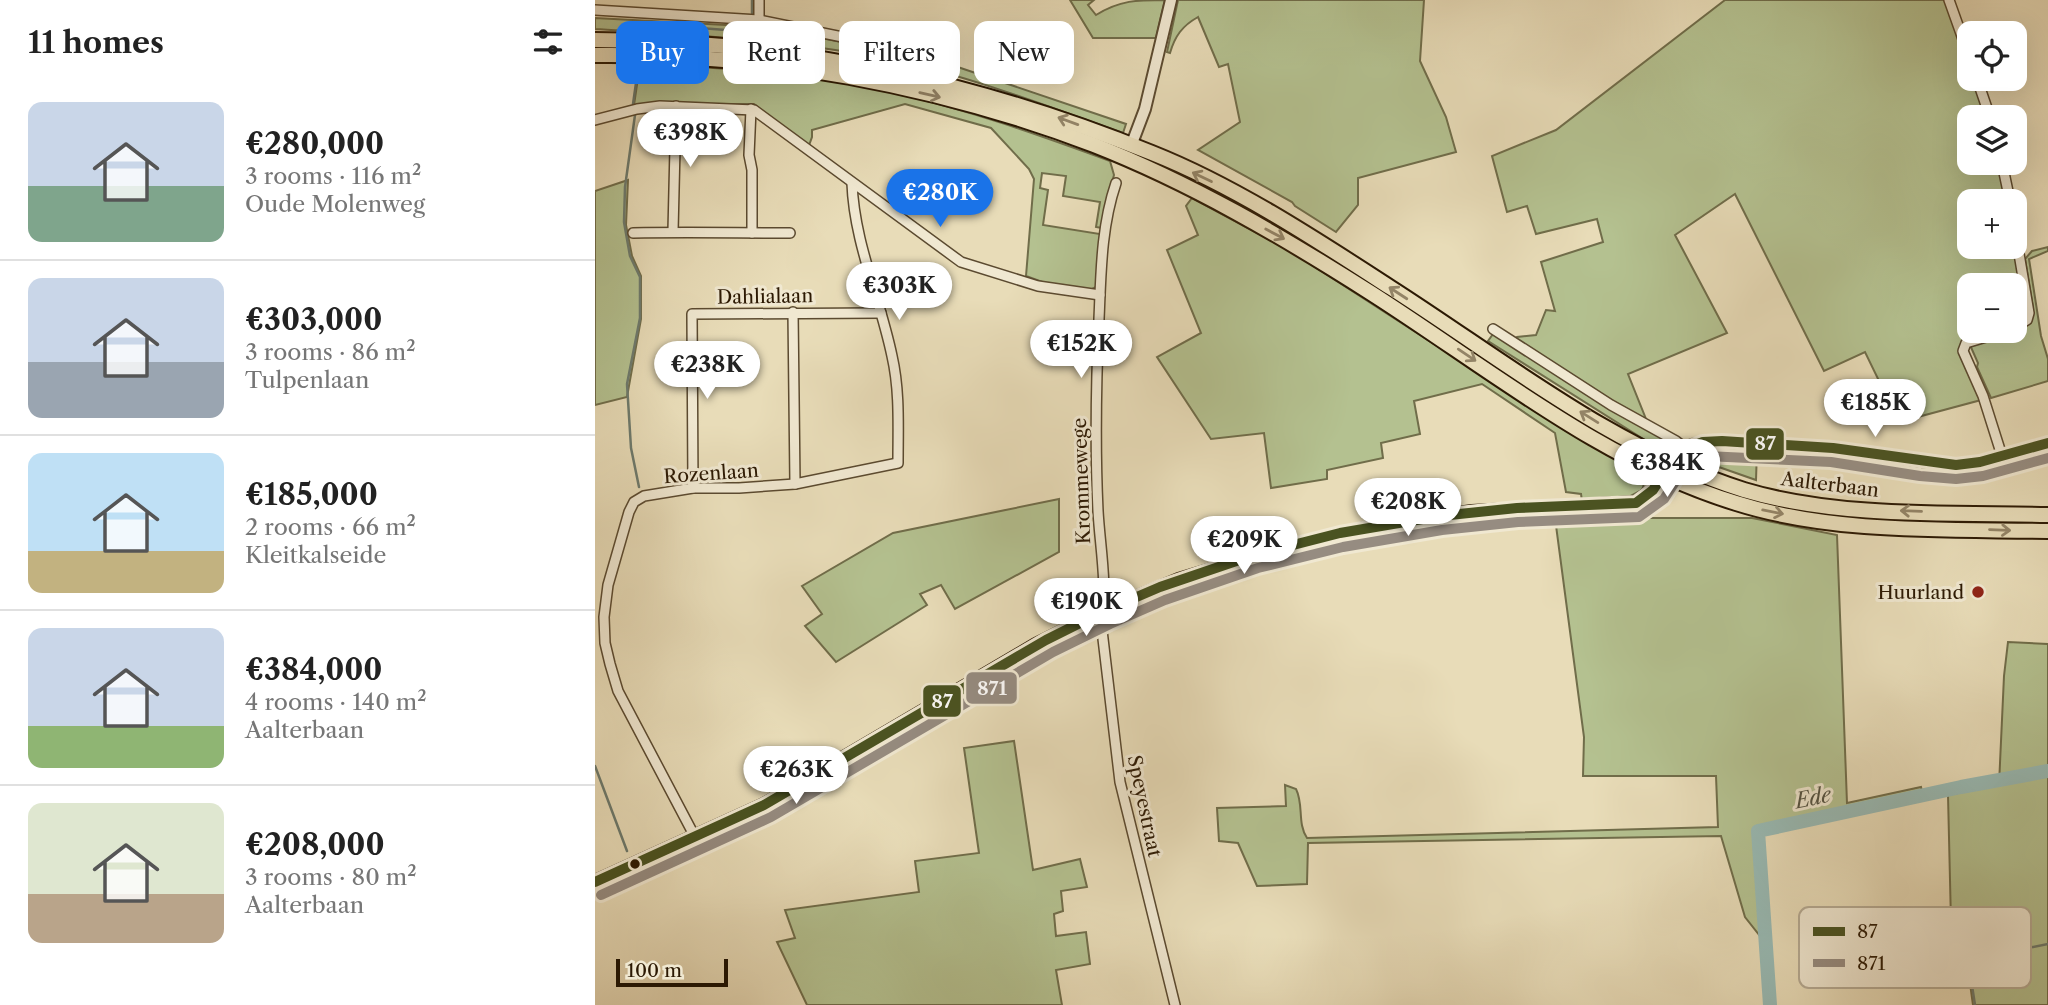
<!DOCTYPE html>
<meta charset="utf-8">
<style>
:root{--surface:#fff;--page:#f2f2f2;--text:#222;--muted:#767676;--line:#e0e0e0;--accent:#1a73e8}
body{margin:0;font-family:"Libre Caslon Text",serif;background:var(--page);color:var(--text);height:100vh;display:flex;flex-direction:column;font-size:26px;white-space:nowrap}
*{box-sizing:border-box;margin:0}
p{font-size:23px;color:var(--muted)}
.icon{flex:none;width:38px;height:38px;fill:none;stroke:currentColor;stroke-width:2;stroke-linecap:round;stroke-linejoin:round}
.map{position:relative;flex:1;overflow:hidden}
.sheet{display:flex;flex-direction:column;background:var(--surface);width:595px}
.sheet>*{flex:none}
.hud{position:absolute;left:21px;top:21px;width:665px;height:63px;display:flex;gap:14px}
.buttons{position:absolute;left:1362px;top:21px;display:grid;gap:14px}
.buttons a{display:grid;place-items:center;width:70px;height:70px;border-radius:14px;background:var(--surface);box-shadow:0 7px 28px #0002;font-size:35px}
.scale{position:absolute;left:21px;bottom:18px;width:112px;box-sizing:border-box;padding-left:7px;border:4px solid #2c1903;border-top:0;font-size:19px;line-height:24px;white-space:nowrap;color:#2c1903;-webkit-text-stroke:5px #f0e8d1;paint-order:stroke}
.price{position:absolute;translate:-50% -60px;padding:0 16px;border-radius:24px;background:#fff;color:#222;font-size:23px;line-height:46px;filter:drop-shadow(0 2px 4px #0008)}
.price::after{content:'';position:absolute;left:50%;top:42px;width:21px;height:16px;margin-left:-10px;background:inherit;clip-path:polygon(0 0,100% 0,50% 100%)}
.price.active{background:var(--accent);color:#fff}
ul{padding:0;list-style:none}
li{display:flex;align-items:center;gap:21px;height:175px;padding:0 28px}
li+li{border-top:2px solid var(--line)}
li span{display:grid;place-items:center;flex:none;width:196px;height:140px;border-radius:14px;color:#555}
li>.icon{margin-inline-start:auto}
span .icon{width:84px;height:84px;fill:#fffc;stroke-width:1}
li b{font-size:30px}
h2{display:flex;justify-content:space-between;align-items:center;height:84px;padding:0 28px;font-size:30px}
.pill{padding:0 24px;border-radius:14px;background:var(--surface);box-shadow:0 7px 28px #0002;font-size:24px;line-height:63px}
.pill.active{background:var(--accent);color:#fff}
main{display:flex;flex:1;min-height:0}
.map>svg:first-child{display:block}
</style>
<main>
<section class="sheet">
<h2>11 homes<svg class="icon" aria-label="filters" viewBox="0 0 24 24"><path d="M4 7h16M4 17h16"/><circle cx="9" cy="7" r="2"/><circle cx="15" cy="17" r="2"/></svg></h2>
<ul>
<li><span style="background:linear-gradient(#c9d6e8 60%,#7fa58c 0)"><svg class="icon" aria-label="home" viewBox="0 0 24 24"><path d="M3 11l9-7 9 7M6 9v11h12V9"/></svg></span><div><b>€280,000</b><p>3 rooms · 116 m²</p><p>Oude Molenweg</p></div></li>
<li><span style="background:linear-gradient(#c9d6e8 60%,#9aa5b1 0)"><svg class="icon" aria-label="home" viewBox="0 0 24 24"><path d="M3 11l9-7 9 7M6 9v11h12V9"/></svg></span><div><b>€303,000</b><p>3 rooms · 86 m²</p><p>Tulpenlaan</p></div></li>
<li><span style="background:linear-gradient(#bfe0f5 70%,#c2b280 0)"><svg class="icon" aria-label="home" viewBox="0 0 24 24"><path d="M3 11l9-7 9 7M6 9v11h12V9"/></svg></span><div><b>€185,000</b><p>2 rooms · 66 m²</p><p>Kleitkalseide</p></div></li>
<li><span style="background:linear-gradient(#c9d6e8 70%,#8fb573 0)"><svg class="icon" aria-label="home" viewBox="0 0 24 24"><path d="M3 11l9-7 9 7M6 9v11h12V9"/></svg></span><div><b>€384,000</b><p>4 rooms · 140 m²</p><p>Aalterbaan</p></div></li>
<li><span style="background:linear-gradient(#dfe7d0 65%,#b9a48a 0)"><svg class="icon" aria-label="home" viewBox="0 0 24 24"><path d="M3 11l9-7 9 7M6 9v11h12V9"/></svg></span><div><b>€208,000</b><p>3 rooms · 80 m²</p><p>Aalterbaan</p></div></li>
</ul>
</section>
<div class="map">
<svg width="1453" height="1005" viewBox="0 0 1453 1005">
<rect width="100%" height="100%" fill="#e8dcb8"/>
<filter id="stains"><feTurbulence type="fractalNoise" baseFrequency=".00286" numOctaves="4"/><feColorMatrix values="0 0 0 0 .2 0 0 0 0 .09 0 0 0 0 .02 0 0 0 .5 -.17"/></filter>
<radialGradient id="worn" r=".72"><stop offset=".6" stop-color="#630" stop-opacity="0"/><stop offset="1" stop-color="#630" stop-opacity=".3"/></radialGradient>
<g fill="#b4c190" stroke="#706d4a" stroke-width="2">
<path d="M475,0H499L493,5L501,15C525,0 542,0 570,0L561,38H498Z"/>
<path d="M583,0H829L825,61L851,117L861,152L763,178V205L741,232L700,206L697,202L603,150L645,122L633,64L624,67L603,17C587,26 580,36 575,53L572,52Z"/>
<path d="M1130,0H1352L1374,61V79H1380L1394,117H1374V163H1405L1413,201H1374V247H1419C1423,264 1441,316 1419,323V285H1374V331H1397C1383,335 1364,335 1364,353L1386,400L1304,422L1270,352L1229,371L1140,194L1080,235L1132,333L1033,374L1051,419L1048,426L1067,437L1066,442L1061,447L893,341L898,334L917,345L922,337L941,335L951,310L960,311L946,262L1008,242L1002,219L941,234L932,206L912,212L897,156L961,130Z"/>
<path d="M0,18L169,27L345,61L531,124L528,133C463,110 398,85 332,68C224,41 111,36 0,29Z"/>
<path d="M45,64C131,68 217,73 300,93C374,110 444,135 515,161L519,175L511,203L507,228L501,227L505,202L468,196L471,176L447,173L445,188L453,190L448,225L505,234L501,287L495,290L450,283L431,276L439,179L434,169L396,128L310,104L217,130V137L213,148L159,104L39,105Z"/>
<path d="M33,180L31,225L37,256L46,276V319L32,397L0,405V191Z"/>
<path d="M597,198L697,252L916,394L1046,474L1049,484L1047,490L1030,499L987,501L986,494L971,492L960,433L887,384L819,401L825,434L786,443L788,458L732,470V479L676,488L669,433L616,439L562,357L606,333L572,250L603,235L591,206Z"/>
<path d="M1453,247V251L1434,259L1446,336L1453,359V381L1396,398L1382,367L1383,363L1375,345L1435,323L1438,308L1430,259L1437,251Z"/>
<path d="M1137,445L1162,449L1161,480L1101,459L1095,455L1097,450L1109,446Z"/>
<path d="M464,499V552L360,609L346,585L325,594L332,605L241,662L210,626L227,614L207,586L298,533Z"/>
<path d="M960,518H1157L1242,535L1252,803L1326,787L1329,800L1166,834L1172,898L1164,899L1168,936H1165L1150,917L1126,836L713,843L712,884L662,886L643,843L624,841L622,808L691,806L690,785L701,789C709,805 702,823 712,838L1123,827L1121,776H988L989,737Z"/>
<path d="M1413,642L1453,644V1005H1378L1372,962L1357,965L1353,795L1404,785L1409,676Z"/>
<path d="M419,741L438,870L485,859L492,887L466,891L468,911L459,914L461,936L491,932L495,964L461,970L467,1005H212L182,942L200,938L190,910L324,892L320,861L384,853L369,748Z"/>
</g>
<g fill="none" stroke-linecap="round" stroke-linejoin="round">
<g stroke="#6d7a6d" stroke-width="2.5">
<path d="M157,0V13"/>
<path d="M52,26L66,25L157,32"/>
<path d="M38,104L42,76"/>
<path d="M40,115L30,187L29,222L35,256L45,277V318L32,384L36,448L44,487"/>
<path d="M0,766L32,851"/>
<path d="M1380,1005L1373,960L1453,944"/>
</g>
<path stroke="#98bab4" stroke-width="14" d="M1175,1005L1163,831L1366,787L1453,771"/>
<g stroke="#5b4a30" stroke-width="12">
<g id="minor">
<path d="M1354,0L1374,56"/>
<path d="M0,10L164,20L341,56"/>
<path d="M164,20V0"/>
<path d="M1382,79L1395,117"/>
<path d="M156,109L154,155L157,170V233"/>
<path d="M0,120L42,109L65,106L159,110L366,262L443,286L505,295"/>
<path d="M1407,163L1415,201"/>
<path d="M521,183C506,227 506,274 504,319C501,383 500,447 503,511C505,547 513,587 506,622L525,782L580,1005"/>
<path d="M1419,224L1434,313L1432,320L1419,328"/>
<path d="M78,231L81,106"/>
<path d="M38,233C90,232 142,233 195,233"/>
<path d="M198,312L200,484"/>
<path d="M898,329L1016,405L1081,441L1090,448"/>
<path d="M1407,456L1388,396L1368,351L1371,343L1411,331"/>
<path d="M98,488L97,314L286,313"/>
<path d="M100,837L23,691L15,664L10,643L9,617L13,585L34,512L39,502L49,496L98,488H144L200,484L303,463C303,427 305,391 297,356C285,298 259,242 257,183"/>
</g>
</g>
<g stroke="#5b4a30" stroke-width="14">
<g id="tertiary">
<path d="M536,146L550,109L576,0"/>
<path d="M1075,462L1086,449L1097,445L1119,441L1238,448L1327,462L1361,465L1385,462L1453,443"/>
</g>
</g>
<g stroke="#2c1903" stroke-width="16">
<path id="secondary" d="M0,882L169,805L441,645L509,611L584,580L691,547L792,524L877,512L1041,503L1058,490L1075,462"/>
</g>
<g stroke="#2c1903" stroke-width="18">
<g id="trunk">
<path d="M0,40C193,40 379,81 557,153C640,186 722,240 796,288C910,361 1018,449 1149,490C1242,518 1356,513 1453,515"/>
<path d="M0,55C168,53 342,85 499,145C596,183 688,237 776,293C892,367 1009,463 1141,503C1239,534 1352,529 1453,531"/>
</g>
</g>
<use href="#minor" stroke="#f0e8d1" stroke-width="9"/>
<use href="#tertiary" stroke="#f0e8d1" stroke-width="10"/>
<use href="#secondary" stroke="#f0e8d1" stroke-width="12"/>
<use href="#trunk" stroke="#e8dcb8" stroke-width="14"/>
<g stroke="#f0e8d1" stroke-width="16">
<path id="bus-1" d="M0,882L169,805L451,640L509,611L565,587L659,555L745,533L845,516L922,508L1041,503L1058,490L1083,452L1108,442L1127,441L1238,448L1361,465L1385,462L1453,443"/>
</g>
<g stroke="#f0e8d1" stroke-width="16">
<path id="bus-2" d="M6,895L176,817L458,652L515,624L570,600L663,568L748,547L847,530L923,522L1044,517L1069,499L1092,463L1111,456L1236,462L1325,476L1361,479L1388,476L1453,458"/>
</g>
<use href="#bus-1" stroke="#4a5321" stroke-width="10"/>
<use href="#bus-2" stroke="#968c81" stroke-width="10"/>
</g>
<defs><path id="oneway-shaft" d="M-6 0H5M1.5-3L5.5 0L1.5 3" fill="none" stroke-width="1.6" stroke-linecap="round" stroke-linejoin="round" transform="scale(1.75)"/></defs>
<g stroke="#938467">
<use href="#oneway-shaft" transform="translate(335 95) rotate(13)"/>
<use href="#oneway-shaft" transform="translate(473 121) rotate(-160)"/>
<use href="#oneway-shaft" transform="translate(607 177) rotate(-154)"/>
<use href="#oneway-shaft" transform="translate(680 234) rotate(28)"/>
<use href="#oneway-shaft" transform="translate(803 293) rotate(-147)"/>
<use href="#oneway-shaft" transform="translate(872 355) rotate(34)"/>
<use href="#oneway-shaft" transform="translate(994 417) rotate(-148)"/>
<use href="#oneway-shaft" transform="translate(1316 511) rotate(-178)"/>
<use href="#oneway-shaft" transform="translate(1178 512) rotate(11)"/>
<use href="#oneway-shaft" transform="translate(1405 530) rotate(2)"/>
</g>
<circle fill="#8f2418" stroke="#f0e8d1" stroke-width="2.5" cx="1383" cy="592" r="7"/>
<circle fill="#2c1903" stroke="#f0e8d1" stroke-width="2.5" cx="40" cy="864" r="6"/>
<g text-anchor="middle" stroke-width="6" stroke-linejoin="round" paint-order="stroke">
<g font-size="19" fill="#2c1903" stroke="#f0e8d1">
<text transform="translate(170 296) rotate(-1)" y="7">Dahlialaan</text>
<text transform="translate(116 473) rotate(-4)" y="7">Rozenlaan</text>
<text transform="translate(486 481) rotate(-92)" y="7">Krommewege</text>
<text transform="translate(1235 484) rotate(7)" y="7">Aalterbaan</text>
<text transform="translate(550 806) rotate(78)" y="7">Speyestraat</text>
</g>
<g font-size="19" fill="#2c1903" stroke="#f0e8d1" text-anchor="end">
<text x="1369" y="599">Huurland</text>
</g>
<g font-size="21" font-style="italic" fill="#525141" stroke="#f0e8d1">
<text transform="translate(1218 798) rotate(-12)" y="7">Ede</text>
</g>
</g>
<rect x="1204" y="907" width="232" height="81" rx="10" fill="#f0e8d1" stroke="#b5aa93" stroke-width="2"/>
<rect x="1218" y="927" width="32" height="9" fill="#4a5321"/>
<rect x="1218" y="959" width="32" height="8" fill="#968c81"/>
<g font-size="19" fill="#2c1903">
<text x="1262" y="938">87</text>
<text x="1262" y="970">871</text>
</g>
<g stroke="#f0e8d1" stroke-width="2.5">
<rect x="1150" y="427" width="40" height="34" rx="7" fill="#4a5321"/>
<rect x="370" y="671" width="53" height="34" rx="7" fill="#968c81"/>
<rect x="327" y="684" width="40" height="34" rx="7" fill="#4a5321"/>
</g>
<g font-size="19" text-anchor="middle" font-weight="bold" fill="#fff">
<text x="1170" y="450">87</text>
<text x="397" y="695">871</text>
<text x="347" y="708">87</text>
</g>
<rect width="100%" height="100%" filter="url(#stains)"/>
<rect width="100%" height="100%" fill="url(#worn)"/>
</svg>
<div class="buttons">
<a><svg class="icon" aria-label="locate" viewBox="0 0 24 24"><circle cx="12" cy="12" r="6"/><path d="M12 2v4M12 18v4M2 12h4M18 12h4"/></svg></a>
<a><svg class="icon" aria-label="layers" viewBox="0 0 24 24"><path d="M12 4l9 5-9 5-9-5zM3 14l9 5 9-5"/></svg></a>
<a>+</a>
<a>−</a>
</div>
<div class="scale">100 m</div>
<b class="price" style="left:95px;top:169px">€398K</b>
<b class="price active" style="left:345px;top:229px">€280K</b>
<b class="price" style="left:304px;top:322px">€303K</b>
<b class="price" style="left:486px;top:380px">€152K</b>
<b class="price" style="left:112px;top:401px">€238K</b>
<b class="price" style="left:1280px;top:439px">€185K</b>
<b class="price" style="left:1072px;top:499px">€384K</b>
<b class="price" style="left:813px;top:538px">€208K</b>
<b class="price" style="left:649px;top:576px">€209K</b>
<b class="price" style="left:491px;top:638px">€190K</b>
<b class="price" style="left:201px;top:806px">€263K</b>
<div class="hud">
<a class="pill active">Buy</a>
<a class="pill">Rent</a>
<a class="pill">Filters</a>
<a class="pill">New</a>
</div>
</div>
</main>
